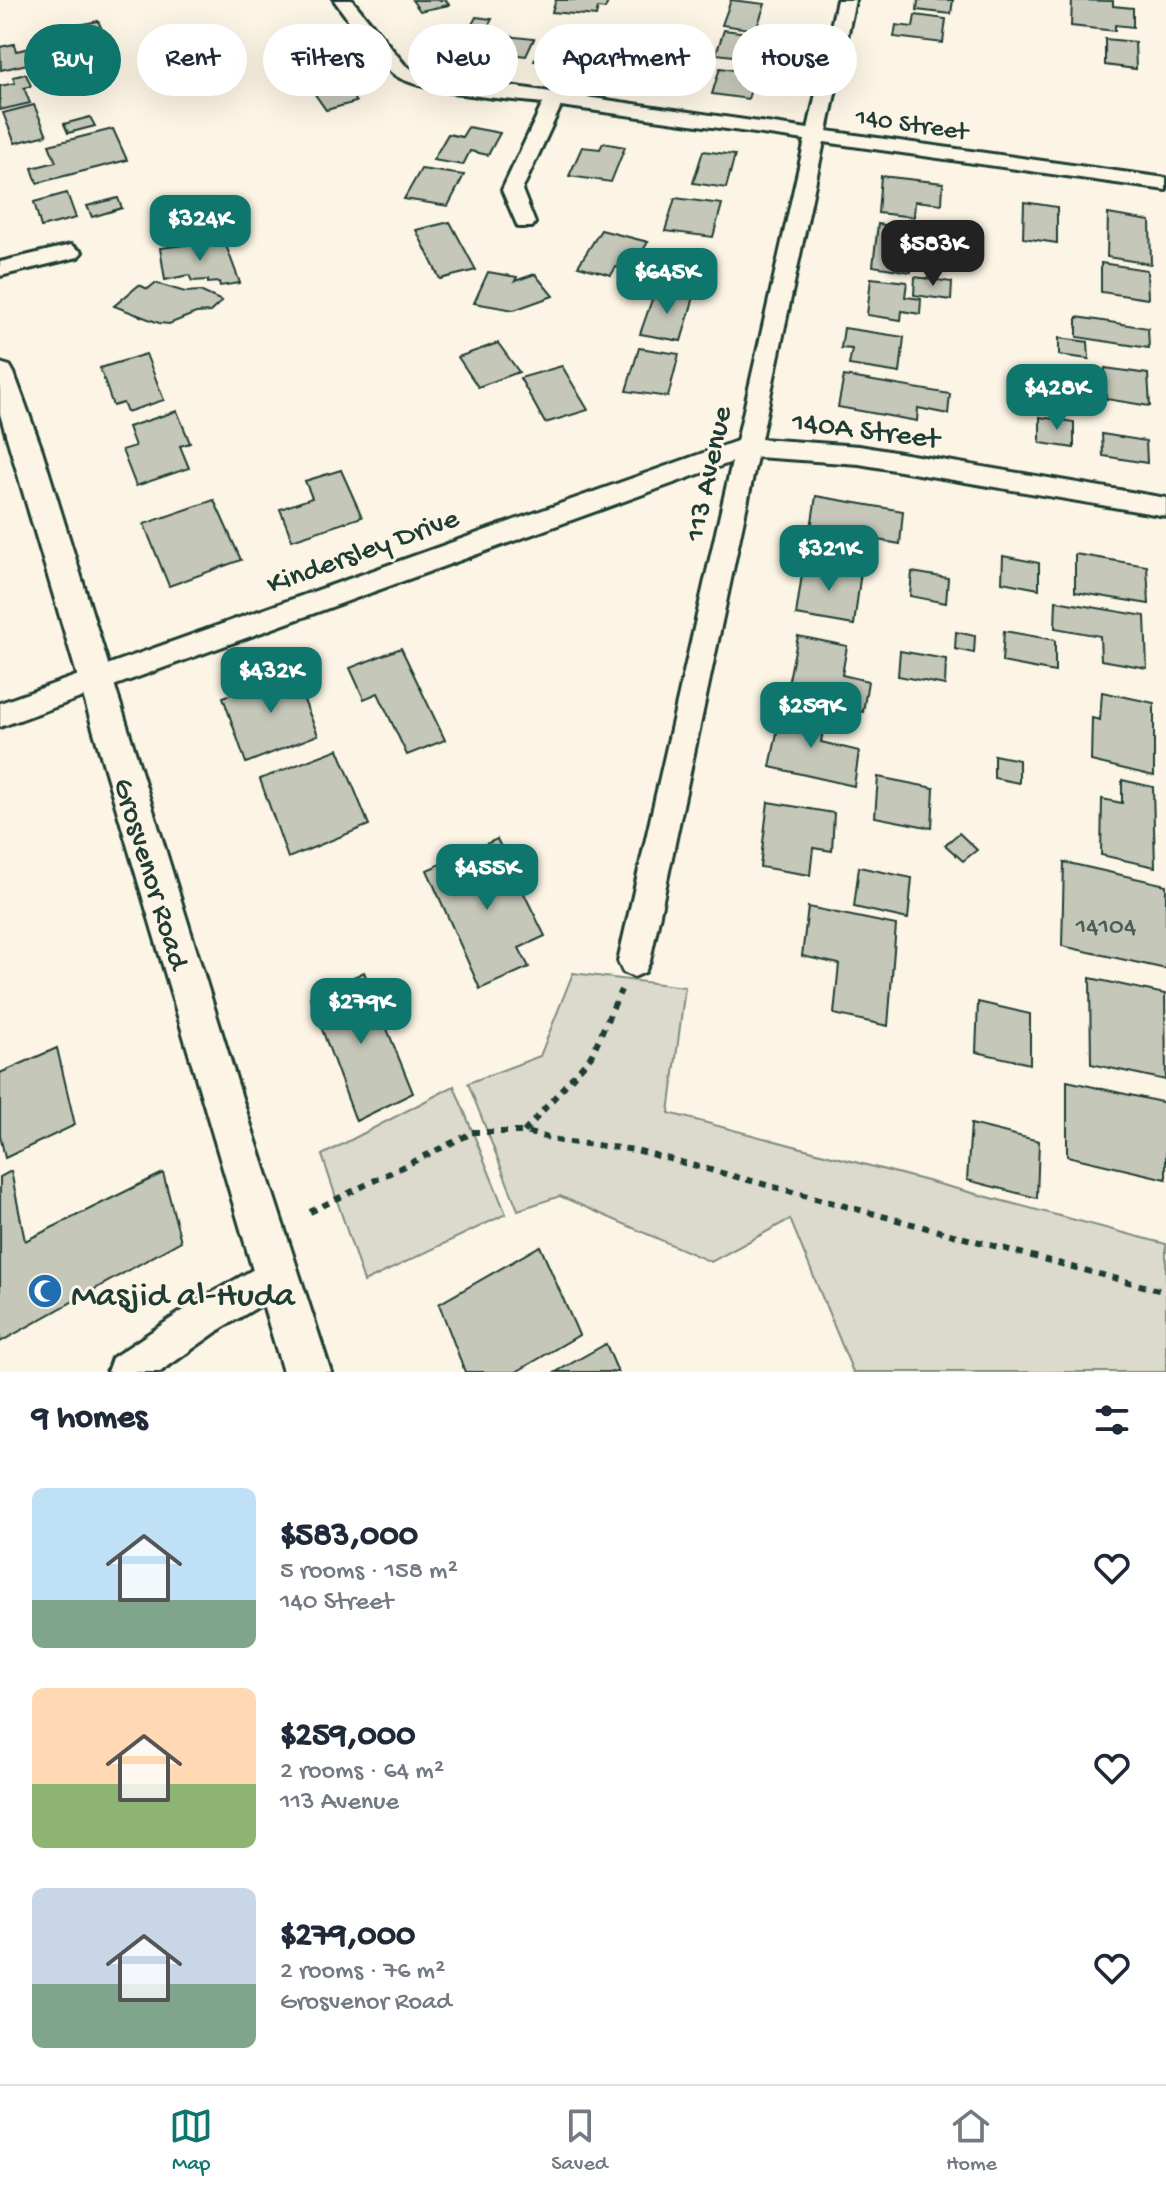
<!DOCTYPE html>
<meta charset="utf-8">
<style>
:root{--surface:#fff;--page:#f6f6f7;--text:#1f2937;--muted:#747a83;--line:#e0e1e3;--accent:#0f766e}
body{margin:0;font-family:"Gochi Hand",sans-serif;background:var(--page);color:var(--text);height:100vh;display:flex;flex-direction:column;font-size:30px;white-space:nowrap}
*{box-sizing:border-box;margin:0}
p{font-size:26px;color:var(--muted)}
.icon{flex:none;width:44px;height:44px;fill:none;stroke:currentColor;stroke-width:2;stroke-linecap:round;stroke-linejoin:round}
.map{position:relative;height:1372px;overflow:hidden}
.sheet{display:flex;flex-direction:column;background:var(--surface);flex:1}
.sheet>*{flex:none}
.guide{position:absolute;left:24px;top:24px;width:1118px;height:72px;display:flex;gap:16px}
.price{position:absolute;translate:-50% -68px;padding:0 18px;border-radius:16px;background:var(--accent);color:#fff;font-size:26px;line-height:52px;filter:drop-shadow(0 2px 4px #0008)}
.price::after{content:'';position:absolute;left:50%;top:48px;width:24px;height:18px;margin-left:-12px;background:inherit;clip-path:polygon(0 0,100% 0,50% 100%)}
.price.selected{background:#222;color:#fff}
ul{padding:0;list-style:none}
li{display:flex;align-items:center;gap:24px;height:200px;padding:0 32px}
li span{display:grid;place-items:center;flex:none;width:224px;height:160px;border-radius:12px;color:#555}
li>.icon{margin-inline-start:auto}
span .icon{width:96px;height:96px;fill:#fffc;stroke-width:1}
li b{font-size:34px}
h2{display:flex;justify-content:space-between;align-items:center;height:96px;padding:0 32px;font-size:34px}
.pill{padding:0 28px;border-radius:36px;background:var(--surface);box-shadow:0 8px 32px #0002;font-size:28px;line-height:72px}
.pill.selected{background:var(--accent);color:#fff}
.menu{display:flex;justify-content:space-around;align-items:center;height:112px;border-top:2px solid var(--line);background:var(--surface);font-size:22px;color:var(--muted)}
.menu a{display:grid;justify-items:center;gap:4px}
.menu .selected{color:var(--accent)}
.map>svg:first-child{display:block}
</style>
<div class="map">
<svg width="1166" height="1372" viewBox="0 0 1166 1372">
<rect width="100%" height="100%" fill="#fcf5e5"/>
<filter id="ink" filterUnits="userSpaceOnUse"><feTurbulence type="fractalNoise" baseFrequency=".0125" numOctaves="2"/><feDisplacementMap in="SourceGraphic" scale="16" xChannelSelector="R" yChannelSelector="G"/><feConvolveMatrix kernelMatrix="1 2 1 2 8 2 1 2 1" color-interpolation-filters="sRGB"/></filter>
<g filter="url(#ink)">
<g fill="#dcdacc" stroke="#7e8c80" stroke-width="2">
<path d="M573,973L685,987L669,1113L1166,1244V1372H853L790,1219L711,1262L560,1196L518,1210L468,1083L540,1056Z"/>
<path d="M454,1086L506,1214L364,1282L322,1155Z"/>
</g>
<g fill="#c5c7b9" stroke="#1f3d34" stroke-width="2">
<path d="M412,0H446L449,5L420,11Z"/>
<path d="M556,0H609L605,9L598,8L596,16L552,12Z"/>
<path d="M731,0L765,4L756,30L722,25Z"/>
<path d="M918,0H953L951,14L917,10Z"/>
<path d="M1072,0L1113,1V6L1133,8V27L1115,25V31L1071,26Z"/>
<path d="M915,15L946,19L943,43L894,37L896,25L913,27Z"/>
<path d="M476,17L492,19L485,32L469,30Z"/>
<path d="M98,21L101,27L73,33L70,27Z"/>
<path d="M724,30L757,34L750,58L716,54Z"/>
<path d="M487,34L534,39L526,56L478,50Z"/>
<path d="M311,37L328,65L300,72L284,43Z"/>
<path d="M1105,39L1135,42L1136,69L1105,65Z"/>
<path d="M86,42L90,51L64,56L61,48Z"/>
<path d="M543,43L585,48L583,55L589,56L584,67L534,61Z"/>
<path d="M14,44L16,51L49,44L54,58L1,70L0,47Z"/>
<path d="M608,52L656,57L650,76L601,70Z"/>
<path d="M720,68L756,73L748,99L712,94Z"/>
<path d="M334,71L356,102L326,110L305,80Z"/>
<path d="M26,74L31,86L24,88L30,103L0,110V86L15,83L13,77Z"/>
<path d="M34,105L47,135L15,143L3,113Z"/>
<path d="M90,117L95,126L68,133L64,124Z"/>
<path d="M468,127L500,133L488,155L470,151L463,165L433,160L448,134L462,137Z"/>
<path d="M113,129L127,160L37,183L32,168L56,162L49,145Z"/>
<path d="M603,143L625,147L611,182L569,176L582,147L600,149Z"/>
<path d="M703,151L735,155L726,188L693,183Z"/>
<path d="M421,169L464,175L448,206L404,199Z"/>
<path d="M881,176L943,183L942,204L915,201L914,217L878,213Z"/>
<path d="M67,193L76,218L41,227L34,202Z"/>
<path d="M118,198L122,208L92,217L87,206Z"/>
<path d="M675,198L722,204L713,237L665,231Z"/>
<path d="M207,200L212,234L161,243L157,208Z"/>
<path d="M1024,202L1057,207V243L1023,238Z"/>
<path d="M1108,214L1150,221L1151,264L1107,257Z"/>
<path d="M450,222L476,270L440,279L416,230Z"/>
<path d="M878,224L914,229L913,237L926,238L924,265L911,263V272L873,266Z"/>
<path d="M601,230L648,242L631,270L616,267L611,275L578,266Z"/>
<path d="M224,240L240,283L220,286L219,282L208,283V280L192,281L189,275L165,280L160,248Z"/>
<path d="M1101,263L1147,270L1148,299L1101,292Z"/>
<path d="M488,272L517,277L515,281L535,274L553,296L514,310L474,303Z"/>
<path d="M915,277L952,282L951,300L914,295Z"/>
<path d="M871,278L907,282L905,297L921,299L920,314L902,311L901,320L867,315Z"/>
<path d="M155,283L185,292L200,291L222,301L210,312L196,313L169,324L159,323L114,306L139,285L148,289Z"/>
<path d="M655,291L694,297L681,341L640,334Z"/>
<path d="M1077,317L1148,328L1149,348L1077,337Z"/>
<path d="M844,328L904,337L900,373L849,365L852,349L841,348Z"/>
<path d="M1059,338L1088,342L1089,359L1059,355Z"/>
<path d="M498,343L519,372L478,387L458,357Z"/>
<path d="M639,348L679,354L668,397L626,391Z"/>
<path d="M146,354L164,400L127,412L123,403L113,406L100,368Z"/>
<path d="M562,366L588,410L545,423L520,378Z"/>
<path d="M1105,368L1148,374L1150,406L1106,399Z"/>
<path d="M844,376L950,394L948,414L918,408L917,421L838,407Z"/>
<path d="M177,411L190,443L180,446L189,468L136,486L122,450L135,446L128,427Z"/>
<path d="M1040,417L1074,422V448L1040,443Z"/>
<path d="M1102,434L1146,441L1147,463L1103,456Z"/>
<path d="M341,470L362,517L292,540L280,509L312,498L305,481Z"/>
<path d="M816,496L903,511L900,544L811,528Z"/>
<path d="M214,500L241,560L169,586L144,524Z"/>
<path d="M1075,554L1147,566L1149,604L1075,592Z"/>
<path d="M1003,556L1039,563V589L1002,582Z"/>
<path d="M804,561L861,571L854,625L796,615Z"/>
<path d="M912,572L948,578L946,603L910,596Z"/>
<path d="M1056,601L1145,616L1147,668L1101,660L1100,636L1055,628Z"/>
<path d="M1004,631L1055,640V672L1002,662Z"/>
<path d="M956,632L975,636L974,653L955,649Z"/>
<path d="M798,636L847,646L842,675L868,681L863,712L786,694Z"/>
<path d="M401,648L445,740L407,755L378,693L364,699L350,668Z"/>
<path d="M900,651L946,659L945,685L898,676Z"/>
<path d="M300,668L311,695L303,698L318,735L246,763L223,697Z"/>
<path d="M1102,692L1154,703V776L1091,761L1092,718L1100,720Z"/>
<path d="M782,708L825,718L821,742L859,751L854,786L770,767Z"/>
<path d="M338,749L369,825L288,858L260,779Z"/>
<path d="M994,755L1019,760V783L994,778Z"/>
<path d="M878,777L934,788L932,828L875,817Z"/>
<path d="M1122,780L1153,787L1155,867L1101,855L1102,799L1122,803Z"/>
<path d="M768,802L834,813L832,851L813,848L810,875L760,867Z"/>
<path d="M959,833L977,850L963,861L945,845Z"/>
<path d="M497,839L545,936L519,948L529,967L480,989L427,870Z"/>
<path d="M1064,862L1166,885V969L1062,946Z"/>
<path d="M859,867L912,878L908,919L854,907Z"/>
<path d="M808,907L896,925L888,1026L834,1014L839,964L802,956Z"/>
<path d="M364,972L413,1093L356,1121L310,997Z"/>
<path d="M1090,978L1165,994L1166,1080L1091,1064Z"/>
<path d="M978,1002L1030,1014V1064L976,1052Z"/>
<path d="M57,1048L75,1125L5,1158L0,1135V1073Z"/>
<path d="M1067,1081L1166,1103V1179L1067,1156Z"/>
<path d="M971,1124L1039,1141L1037,1198L967,1180Z"/>
<path d="M11,1171L25,1241L163,1173L181,1241L0,1342V1177Z"/>
<path d="M540,1246L579,1335L516,1372H465L439,1304Z"/>
<path d="M606,1344L618,1372H556Z"/>
</g>
<g fill="none" stroke-linecap="round" stroke-linejoin="round">
<g stroke="#1f3d34" stroke-width="6">
<g id="minor">
<path d="M334,0H352L405,65L419,73L808,129L837,0H855L827,131L1166,178V190L824,142L761,439L859,446L1166,498V516L859,464L757,457L650,961L645,972L634,977L623,972L618,961L732,462L0,727V703L737,441L805,140L561,106L522,190L535,223L532,227H518L502,190L543,103C509,99 416,93 392,73C373,55 350,22 334,0Z"/>
<path d="M71,245L82,252L78,257L0,276V262Z"/>
<path d="M277,1256L290,1262L296,1275L290,1288L222,1328L160,1372H107L112,1358L196,1302Z"/>
</g>
</g>
<g stroke="#1f3d34" stroke-width="6">
<path id="tertiary" d="M0,363L10,366L14,373L42,450L242,1098L331,1372H283L0,414Z"/>
</g>
<g stroke="#1f3d34" stroke-width="6" stroke-dasharray="7 7" stroke-linecap="butt">
<path d="M472,1132H525L561,1141L636,1150L1166,1292"/>
<path d="M524,1132L591,1056L621,990"/>
<path d="M310,1212L474,1132"/>
</g>
<use href="#minor" fill="#fcf5e5" fill-rule="evenodd"/>
<use href="#tertiary" fill="#fcf5e5" fill-rule="evenodd"/>
</g>
</g>
<defs>
<g id="mosque-disc" transform="scale(1.8)"><circle r="9.5" fill="#1f6fb2" stroke="#fcf5e5"/><path d="M3.5-4.9A6 6 0 1 0 3.5 4.9A5 5 0 1 1 3.5-4.9Z" fill="#fff"/></g>
</defs>
<g fill-rule="evenodd">
<use href="#mosque-disc" x="45" y="1291"/>
</g>
<g text-anchor="middle" stroke-width="6" stroke-linejoin="round" paint-order="stroke">
<g font-size="26" fill="#1f3d34" stroke="#fcf5e5">
<text transform="translate(912 122) rotate(8)" y="9">140 Street</text>
</g>
<g font-size="26" fill="#486055">
<text x="1106" y="933">14104</text>
</g>
<g font-size="30" fill="#1f3d34" stroke="#fcf5e5">
<text transform="translate(866 428) rotate(7)" y="10">140A Street</text>
<text transform="translate(706 473) rotate(-78)" y="10">113 Avenue</text>
<text transform="translate(362 549) rotate(-20)" y="10">Kindersley Drive</text>
<text transform="translate(153 873) rotate(73)" y="10">Grosvenor Road</text>
</g>
<g font-size="36" fill="#1f3d34" stroke="#fcf5e5" text-anchor="start">
<text x="71" y="1304">Masjid al-Huda</text>
</g>
</g>
</svg>
<b class="price" style="left:200px;top:263px">$324K</b>
<b class="price selected" style="left:933px;top:288px">$583K</b>
<b class="price" style="left:667px;top:316px">$645K</b>
<b class="price" style="left:1057px;top:432px">$428K</b>
<b class="price" style="left:829px;top:593px">$321K</b>
<b class="price" style="left:271px;top:715px">$432K</b>
<b class="price" style="left:811px;top:750px">$259K</b>
<b class="price" style="left:487px;top:912px">$455K</b>
<b class="price" style="left:361px;top:1046px">$279K</b>
<div class="guide">
<a class="pill selected">Buy</a>
<a class="pill">Rent</a>
<a class="pill">Filters</a>
<a class="pill">New</a>
<a class="pill">Apartment</a>
<a class="pill">House</a>
</div>
</div>
<section class="sheet">
<h2>9 homes<svg class="icon" aria-label="filters" viewBox="0 0 24 24"><path d="M4 7h16M4 17h16"/><circle cx="9" cy="7" r="2"/><circle cx="15" cy="17" r="2"/></svg></h2>
<ul>
<li><span style="background:linear-gradient(#bfe0f5 70%,#7fa58c 0)"><svg class="icon" aria-label="home" viewBox="0 0 24 24"><path d="M3 11l9-7 9 7M6 9v11h12V9"/></svg></span><div><b>$583,000</b><p>5 rooms · 158 m²</p><p>140 Street</p></div><svg class="icon" aria-label="heart" viewBox="0 0 24 24"><path d="M12 20l-8-8c-3-5 5-10 8-4 3-6 11-1 8 4z"/></svg></li>
<li><span style="background:linear-gradient(#ffd9b3 60%,#8fb573 0)"><svg class="icon" aria-label="home" viewBox="0 0 24 24"><path d="M3 11l9-7 9 7M6 9v11h12V9"/></svg></span><div><b>$259,000</b><p>2 rooms · 64 m²</p><p>113 Avenue</p></div><svg class="icon" aria-label="heart" viewBox="0 0 24 24"><path d="M12 20l-8-8c-3-5 5-10 8-4 3-6 11-1 8 4z"/></svg></li>
<li><span style="background:linear-gradient(#c9d6e8 60%,#7fa58c 0)"><svg class="icon" aria-label="home" viewBox="0 0 24 24"><path d="M3 11l9-7 9 7M6 9v11h12V9"/></svg></span><div><b>$279,000</b><p>2 rooms · 76 m²</p><p>Grosvenor Road</p></div><svg class="icon" aria-label="heart" viewBox="0 0 24 24"><path d="M12 20l-8-8c-3-5 5-10 8-4 3-6 11-1 8 4z"/></svg></li>
</ul>
</section>
<nav class="menu">
<a class="selected"><svg class="icon" aria-label="map" viewBox="0 0 24 24"><path d="M3 6l6-2 6 2 6-2v14l-6 2-6-2-6 2zM9 4v14M15 6v14"/></svg>Map</a>
<a><svg class="icon" aria-label="saved" viewBox="0 0 24 24"><path d="M7 4h10v16l-5-4-5 4z"/></svg>Saved</a>
<a><svg class="icon" aria-label="home" viewBox="0 0 24 24"><path d="M3 11l9-7 9 7M6 9v11h12V9"/></svg>Home</a>
</nav>
